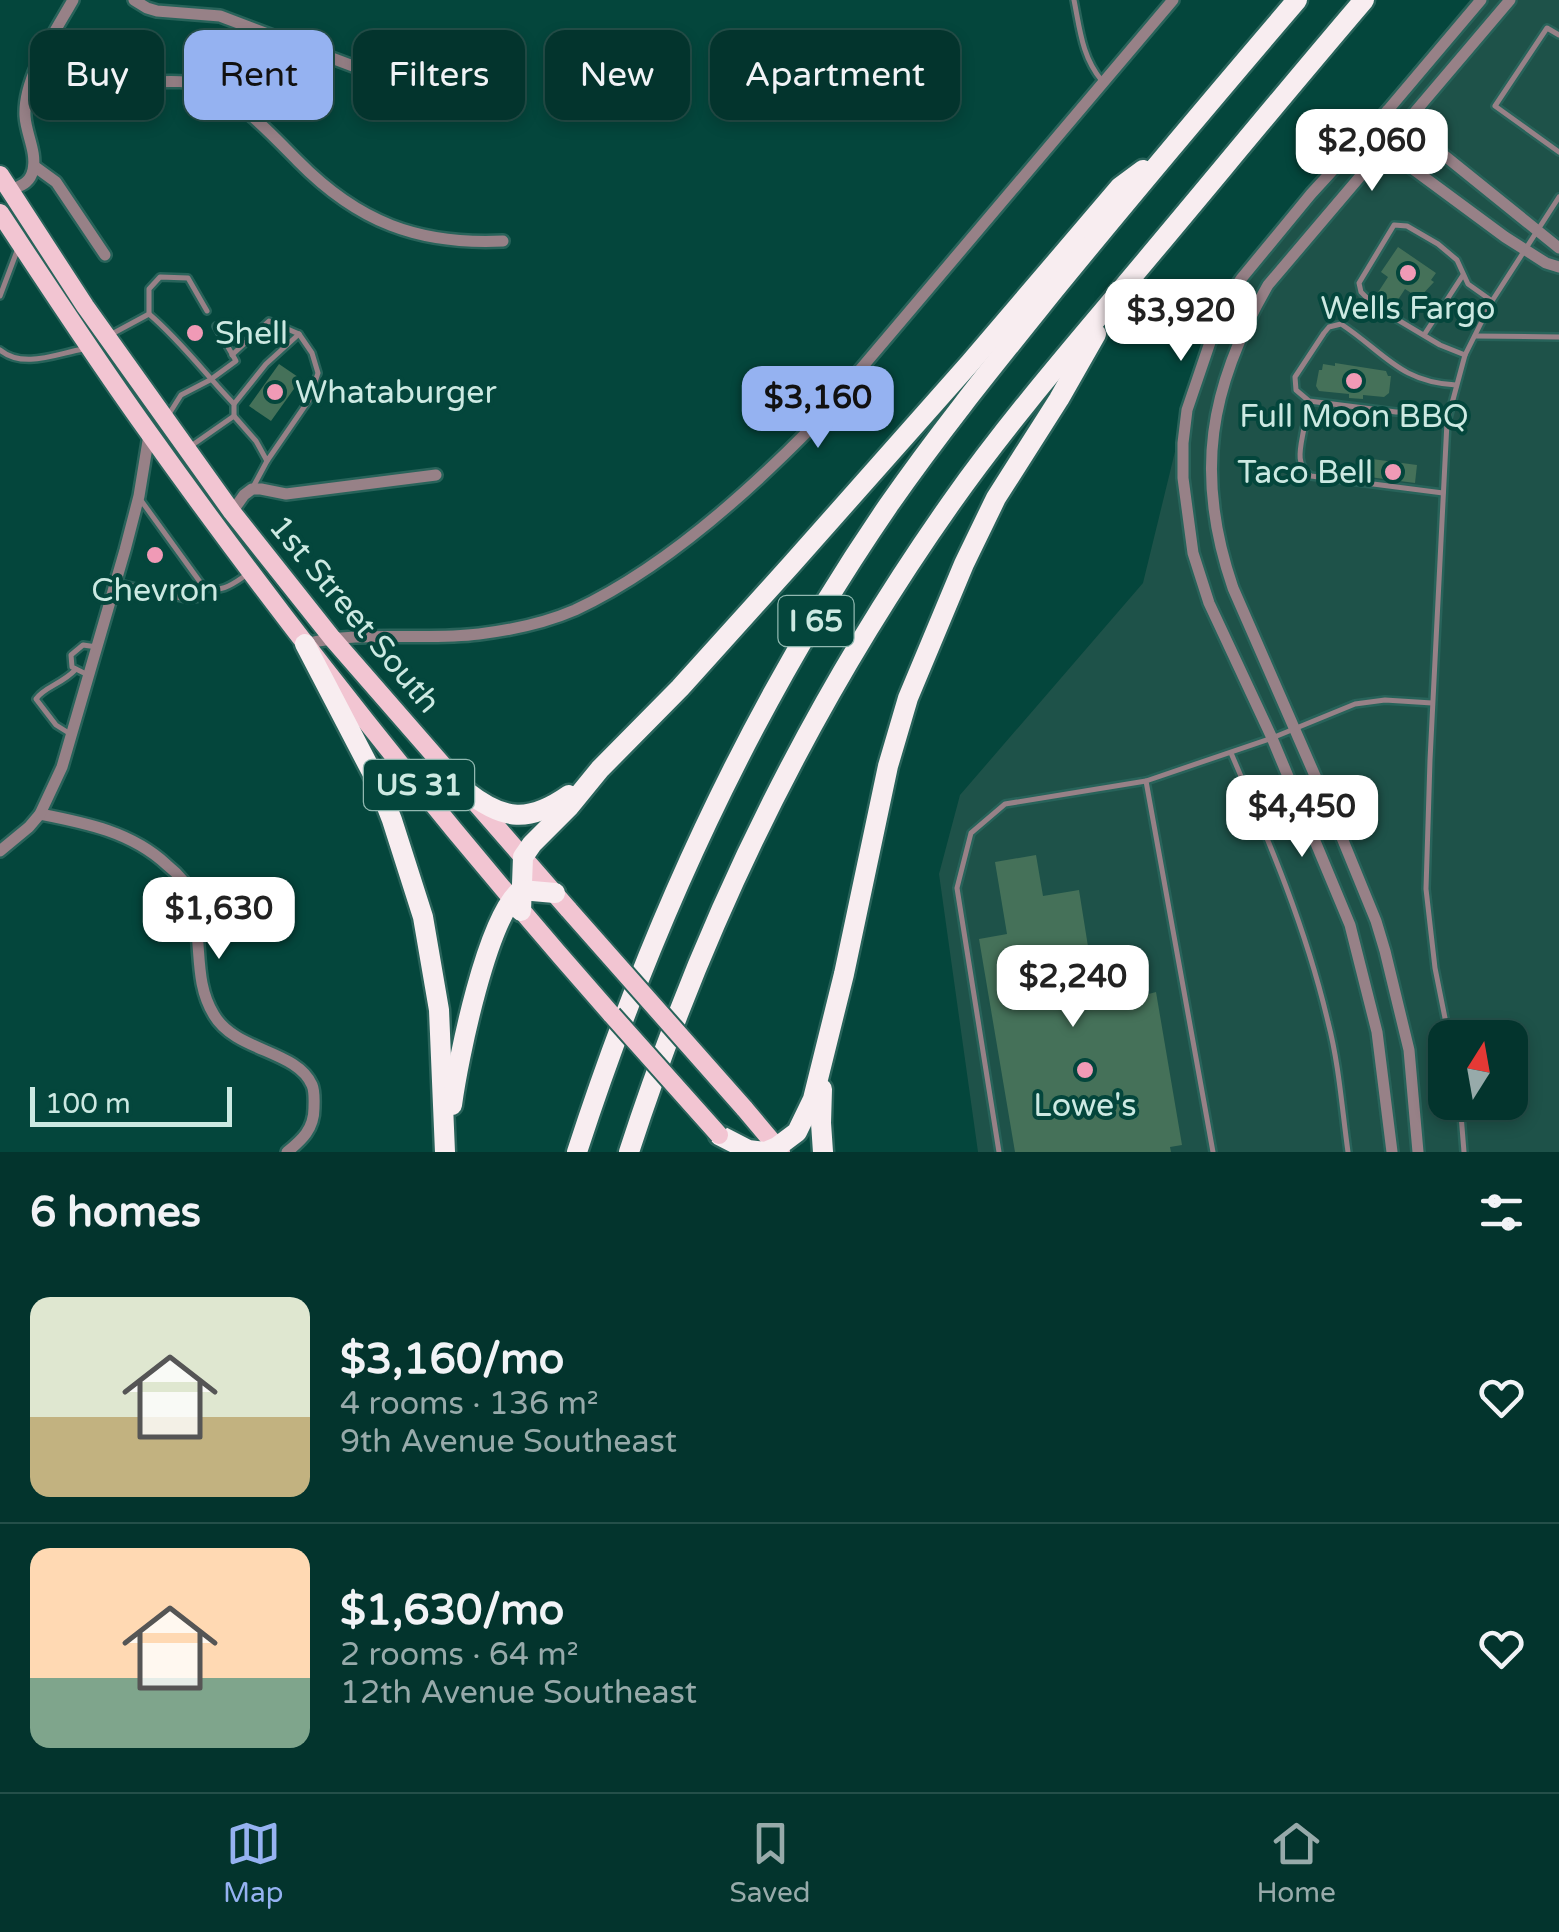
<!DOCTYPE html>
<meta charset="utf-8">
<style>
:root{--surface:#03342d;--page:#113f39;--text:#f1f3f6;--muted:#97aaaa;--line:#244f49;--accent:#95b2f1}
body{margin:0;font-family:"Varela Round",sans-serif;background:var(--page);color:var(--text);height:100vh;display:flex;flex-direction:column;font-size:38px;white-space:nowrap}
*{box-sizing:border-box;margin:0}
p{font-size:32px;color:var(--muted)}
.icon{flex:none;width:55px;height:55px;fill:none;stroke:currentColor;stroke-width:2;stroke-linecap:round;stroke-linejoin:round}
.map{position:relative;height:1152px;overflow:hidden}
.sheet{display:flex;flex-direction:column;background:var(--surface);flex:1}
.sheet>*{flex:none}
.guide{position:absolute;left:30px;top:30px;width:1000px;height:90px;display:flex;gap:20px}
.needle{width:65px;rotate:11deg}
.fabs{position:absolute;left:1428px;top:1020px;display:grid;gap:20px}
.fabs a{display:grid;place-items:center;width:100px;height:100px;border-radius:20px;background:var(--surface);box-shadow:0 5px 15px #0003,0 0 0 2px var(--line);font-size:50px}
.scale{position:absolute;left:30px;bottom:25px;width:202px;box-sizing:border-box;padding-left:10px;border:5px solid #cce9e2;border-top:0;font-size:28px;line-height:35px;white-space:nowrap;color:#cce9e2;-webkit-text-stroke:8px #04463c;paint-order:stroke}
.price{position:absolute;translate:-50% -85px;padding:0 22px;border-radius:20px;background:#fff;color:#222;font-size:32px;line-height:65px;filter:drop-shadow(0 2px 5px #0008)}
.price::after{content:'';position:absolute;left:50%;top:60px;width:30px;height:22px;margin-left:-15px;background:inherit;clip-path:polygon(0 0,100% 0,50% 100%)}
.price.selected{background:var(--accent);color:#111}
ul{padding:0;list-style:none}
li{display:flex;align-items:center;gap:30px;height:250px;padding:0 30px}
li+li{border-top:2px solid var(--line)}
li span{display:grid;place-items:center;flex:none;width:280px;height:200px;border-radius:20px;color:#555}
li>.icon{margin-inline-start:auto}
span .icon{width:120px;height:120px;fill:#fffc;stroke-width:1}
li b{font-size:42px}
h2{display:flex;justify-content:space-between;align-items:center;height:120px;padding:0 30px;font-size:42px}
.pill{padding:0 35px;border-radius:20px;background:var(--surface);box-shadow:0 5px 15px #0003,0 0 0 2px var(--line);font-size:35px;line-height:90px}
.pill.selected{background:var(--accent);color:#111}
.tab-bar{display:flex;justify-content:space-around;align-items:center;height:140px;border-top:2px solid var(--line);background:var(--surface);font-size:28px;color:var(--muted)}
.tab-bar a{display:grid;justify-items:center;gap:5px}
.tab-bar .selected{color:var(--accent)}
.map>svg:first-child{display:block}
</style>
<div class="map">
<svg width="1559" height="1152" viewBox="0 0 1559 1152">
<rect width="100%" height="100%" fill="#04463c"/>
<path fill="#1e5249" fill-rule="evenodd" d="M1470,0H1559V1152H978L939,874L960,795L1143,583L1180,431L1222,297ZM1445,1038H1510V1102H1445Z"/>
<g fill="#457159">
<path d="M1398,247L1436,273L1431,280L1434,282L1419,298L1405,289L1392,309L1383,310V317L1369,308L1377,305L1375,297L1388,277L1381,272Z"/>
<path d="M1335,363L1386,371L1388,376H1391L1389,393L1384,397L1363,395V399L1349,398V394L1319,391L1316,386L1319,370H1322L1323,364L1335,366Z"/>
<path d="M279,364L301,379L271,421L249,406Z"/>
<path d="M1372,459L1417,465L1415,483L1369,477Z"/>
<path d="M1036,855L1043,896L1079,890L1090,959L1137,951L1145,995L1156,992L1182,1145L1170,1147L1171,1152H1015L979,939L1007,934L995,862Z"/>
</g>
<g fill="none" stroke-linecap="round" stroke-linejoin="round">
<g stroke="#28635a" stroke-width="10">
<g id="lane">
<path d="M1074,0C1080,30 1082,57 1102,81"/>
<path d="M1559,35L1547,28L1495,106L1559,152"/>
<path d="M0,296L17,251"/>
<path d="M1371,302L1361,292L1359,283L1394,225L1407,226L1438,244L1457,260L1468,284L1492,301"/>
<path d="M149,314C181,341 205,374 234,404V416"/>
<path d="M1388,314L1440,345L1465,355"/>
<path d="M110,335L149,314V289L160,277L188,278L207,311"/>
<path d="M1424,335L1463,275"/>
<path d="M1475,336L1559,337"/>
<path d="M0,350C23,369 56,354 83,349"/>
<path d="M234,404L266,364L299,334"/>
<path d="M1448,412H1396L1309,401L1296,390L1295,377L1324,333L1329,327L1341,324C1384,352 1399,382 1456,385"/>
<path d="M169,414L181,395L210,380L236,361L216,326"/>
<path d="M1304,428C1301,446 1294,465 1311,476L1443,493"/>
<path d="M191,446L234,416L256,441L267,461L309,400L318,373L312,353L299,334L269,321L232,355"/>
<path d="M252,489L267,461"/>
<path d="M140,499L203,586C221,595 234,583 249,573"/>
<path d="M116,582L189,600L199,598L206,589"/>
<path d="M86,674L72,667L71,655L83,645L97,647"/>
<path d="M72,735L56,725L36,699C44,687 62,684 75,670"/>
<path d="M1231,753C1269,841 1306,928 1328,1022C1339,1064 1342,1109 1348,1152"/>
<path d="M193,891L203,889L243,891L258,882"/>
<path d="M1449,1038L1435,968L1426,889L1430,760L1447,422L1465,355L1492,301L1559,197"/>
<path d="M1460,1102L1464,1152"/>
<path d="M999,1152L957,888L971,833L1005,804L1146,781"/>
<path d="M1213,1152L1146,781L1272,738L1355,704L1385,700L1432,703"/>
</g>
</g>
<g stroke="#28635a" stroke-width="16">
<g id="street">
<path d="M134,0L147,8L157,11L220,16L369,72L405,77L445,68L470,58"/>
<path d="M37,68C63,78 114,81 143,82C163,82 183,79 203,86C241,100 270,133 298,161C358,222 418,245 503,241"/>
<path d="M1388,110L1559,248"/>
<path d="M1367,135L1505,237L1546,263L1559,267"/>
<path d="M34,166L56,182L105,255"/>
<path d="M11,190C22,185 30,183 33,170C37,152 26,134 25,116C23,78 55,32 73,0"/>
<path d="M232,512L244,495L252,489H261L286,494L436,475"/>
<path d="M305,644C362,630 422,641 479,634C512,630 545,623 575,610C661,570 743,497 809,430L1173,0"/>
<path d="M40,814C86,823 132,832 167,865C177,873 187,883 191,895C195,906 195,920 197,933C200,961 198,989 214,1015C236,1052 297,1050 312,1085C315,1092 314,1102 314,1108C314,1129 302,1140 287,1152"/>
<path d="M0,851L29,827L40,814L62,767L125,550L139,496L149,435"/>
<path d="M1392,1152L1377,1032L1350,925L1272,738L1209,603L1193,553L1183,478V443L1187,410L1222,307L1241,279L1311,194L1388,110L1481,0"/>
<path d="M1418,1152L1409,1050L1385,951L1376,921L1340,833L1233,588C1194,475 1209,387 1268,285L1510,0"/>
</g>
</g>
<g stroke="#28635a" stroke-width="22">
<g id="primary">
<path d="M0,175L85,306L232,512L332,638L569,910"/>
<path d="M0,213C49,287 97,361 149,433C293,635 448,829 612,1015"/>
<path d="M744,1108L781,1152"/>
</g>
</g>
<g stroke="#28635a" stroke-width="25">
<g id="highway">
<path d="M305,644L378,784L392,820L423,917L439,1010L445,1152"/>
<path d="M466,791C504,821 529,823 569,795"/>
<path d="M521,911L523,857L532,844L569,807L600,769L680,688L791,565L970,363L1120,187L1143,170"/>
<path d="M822,1089L821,1123L823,1152"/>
<path d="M452,1105C458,1060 487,916 521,890L555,893"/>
<path d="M719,1135L748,1150L765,1152L777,1147L797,1132L813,1099L844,974L888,766L908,698L964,564L996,498L1059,399L1096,334"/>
<path d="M577,1152C651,924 752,704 888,506C940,431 997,361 1054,290C1134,192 1215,96 1297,0"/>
<path d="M629,1152C704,921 811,702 951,503C1003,429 1062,360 1121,290C1202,194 1282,96 1364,0"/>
</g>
</g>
<use href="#lane" stroke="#978187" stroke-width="5"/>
<use href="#street" stroke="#978187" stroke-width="11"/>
<use href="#primary" stroke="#f2c5d2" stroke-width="18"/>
<use href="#highway" stroke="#f8edf0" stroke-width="20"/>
<g stroke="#28635a" stroke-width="22" stroke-linecap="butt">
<g id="primary-bridge">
<path d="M569,910L744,1108"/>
<path d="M612,1015L719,1135"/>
</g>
</g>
<use href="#primary-bridge" stroke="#f2c5d2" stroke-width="18"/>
</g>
<g fill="#f09ab6" stroke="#04463c" stroke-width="4">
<circle cx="1408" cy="273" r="10"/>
<circle cx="195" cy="333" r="10"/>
<circle cx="1354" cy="381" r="10"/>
<circle cx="275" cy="392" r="10"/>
<circle cx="1393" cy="472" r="10"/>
<circle cx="155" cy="555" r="10"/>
<circle cx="1085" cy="1070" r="10"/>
</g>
<g text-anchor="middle" stroke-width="8" stroke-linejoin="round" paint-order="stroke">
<g fill="#04463c" stroke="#90b8b0" stroke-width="2.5">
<rect x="778.5" y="596" width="75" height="50" rx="8"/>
<rect x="364" y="760" width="110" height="50" rx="8"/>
</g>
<g font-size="30" font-weight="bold" fill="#cce9e2">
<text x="816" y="631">I 65</text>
<text x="419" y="795">US 31</text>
</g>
<g font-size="32" fill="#cce9e2" stroke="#04463c">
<text x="1408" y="319">Wells Fargo</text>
<text x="215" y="344" text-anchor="start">Shell</text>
<text x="295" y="403" text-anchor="start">Whataburger</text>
<text x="1354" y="427">Full Moon BBQ</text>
<text x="1373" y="483" text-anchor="end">Taco Bell</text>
<text x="155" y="601">Chevron</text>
<text x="1085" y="1116">Lowe's</text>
</g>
<g font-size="32" fill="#cce9e2" stroke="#04463c">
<text transform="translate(355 614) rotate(50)" y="11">1st Street South</text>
</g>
</g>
</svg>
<div class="fabs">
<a><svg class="needle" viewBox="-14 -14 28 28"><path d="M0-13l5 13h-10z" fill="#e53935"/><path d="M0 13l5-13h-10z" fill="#97aaaa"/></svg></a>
</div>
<div class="scale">100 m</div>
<b class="price" style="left:1372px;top:194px">$2,060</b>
<b class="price" style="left:1181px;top:364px">$3,920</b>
<b class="price selected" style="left:818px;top:451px">$3,160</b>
<b class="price" style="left:1302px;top:860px">$4,450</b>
<b class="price" style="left:219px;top:962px">$1,630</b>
<b class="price" style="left:1073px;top:1030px">$2,240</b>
<div class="guide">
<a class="pill">Buy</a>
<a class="pill selected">Rent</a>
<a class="pill">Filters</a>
<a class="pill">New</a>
<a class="pill">Apartment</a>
</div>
</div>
<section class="sheet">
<h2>6 homes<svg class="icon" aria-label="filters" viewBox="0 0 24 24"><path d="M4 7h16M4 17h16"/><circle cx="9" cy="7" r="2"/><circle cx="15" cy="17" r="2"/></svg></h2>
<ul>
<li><span style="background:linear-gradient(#dfe7d0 60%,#c2b280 0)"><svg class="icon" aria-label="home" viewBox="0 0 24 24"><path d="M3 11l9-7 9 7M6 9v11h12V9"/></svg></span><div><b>$3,160/mo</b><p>4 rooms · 136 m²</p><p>9th Avenue Southeast</p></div><svg class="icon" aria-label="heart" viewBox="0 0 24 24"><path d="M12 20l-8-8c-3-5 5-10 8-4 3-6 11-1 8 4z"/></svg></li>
<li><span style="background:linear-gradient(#ffd9b3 65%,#7fa58c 0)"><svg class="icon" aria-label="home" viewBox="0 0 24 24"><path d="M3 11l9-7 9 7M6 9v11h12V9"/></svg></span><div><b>$1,630/mo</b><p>2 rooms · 64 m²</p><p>12th Avenue Southeast</p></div><svg class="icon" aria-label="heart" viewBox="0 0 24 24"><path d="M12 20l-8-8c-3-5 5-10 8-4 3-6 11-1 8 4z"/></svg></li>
</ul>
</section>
<nav class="tab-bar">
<a class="selected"><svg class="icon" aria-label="map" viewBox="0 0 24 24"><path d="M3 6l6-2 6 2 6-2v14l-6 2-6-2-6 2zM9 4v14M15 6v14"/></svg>Map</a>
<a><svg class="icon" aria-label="saved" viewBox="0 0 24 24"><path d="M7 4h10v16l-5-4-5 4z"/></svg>Saved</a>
<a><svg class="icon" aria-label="home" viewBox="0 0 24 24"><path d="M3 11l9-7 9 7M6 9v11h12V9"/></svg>Home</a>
</nav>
